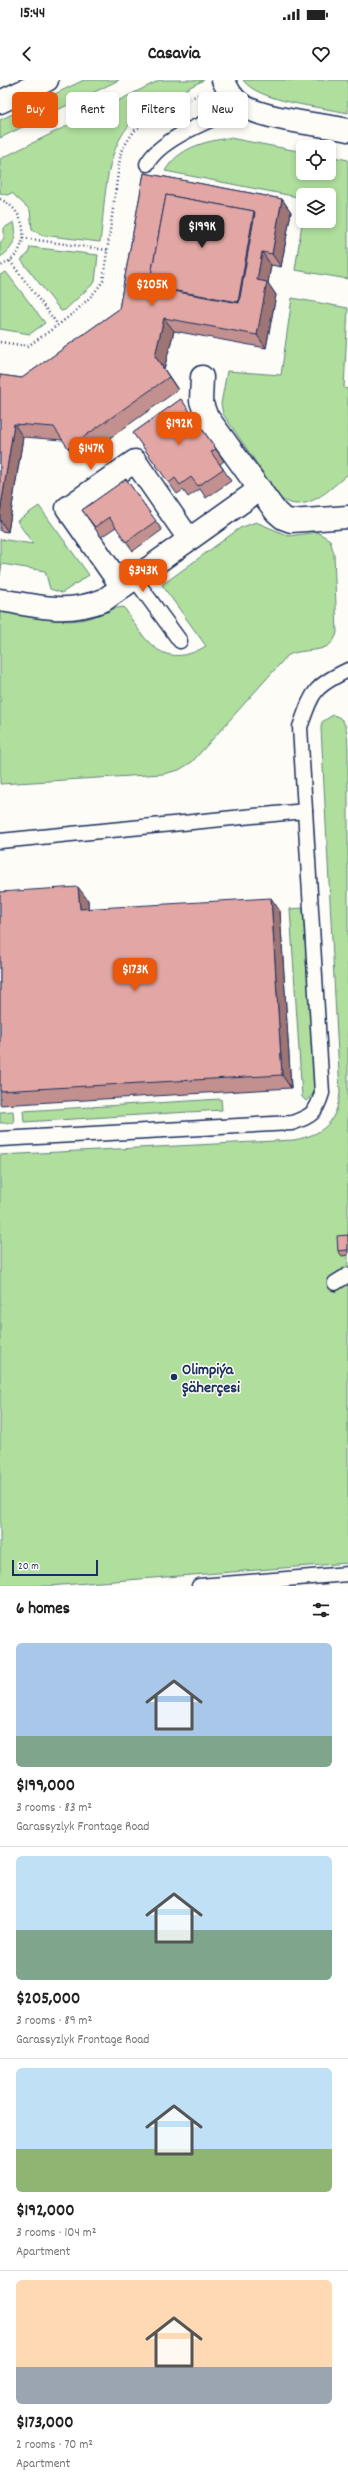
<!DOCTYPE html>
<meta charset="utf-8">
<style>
:root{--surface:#fff;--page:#f2f2f2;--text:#222;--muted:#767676;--line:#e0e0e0;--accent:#ea580c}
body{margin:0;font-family:Dekko,sans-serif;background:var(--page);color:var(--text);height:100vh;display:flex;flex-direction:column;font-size:15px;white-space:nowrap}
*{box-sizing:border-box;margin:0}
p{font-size:13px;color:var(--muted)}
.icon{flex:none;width:22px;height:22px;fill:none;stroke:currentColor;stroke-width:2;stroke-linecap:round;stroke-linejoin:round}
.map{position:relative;height:1506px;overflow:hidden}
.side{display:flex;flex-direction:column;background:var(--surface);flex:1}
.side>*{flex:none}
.top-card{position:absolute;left:12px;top:12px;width:324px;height:36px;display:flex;gap:8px}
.controls{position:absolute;left:296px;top:60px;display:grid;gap:8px}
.controls a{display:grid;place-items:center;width:40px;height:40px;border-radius:6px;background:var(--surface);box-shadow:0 2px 6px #0003;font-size:20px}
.scale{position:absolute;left:12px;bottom:10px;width:86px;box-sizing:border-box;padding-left:4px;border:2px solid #1b2f5e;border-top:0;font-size:11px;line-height:14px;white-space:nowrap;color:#1b2f5e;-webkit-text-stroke:3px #fdfcf7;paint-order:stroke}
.price{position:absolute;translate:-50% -34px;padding:0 9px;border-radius:8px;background:var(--accent);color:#fff;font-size:13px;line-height:26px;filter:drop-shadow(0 1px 2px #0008)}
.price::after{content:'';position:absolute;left:50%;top:24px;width:12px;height:9px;margin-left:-6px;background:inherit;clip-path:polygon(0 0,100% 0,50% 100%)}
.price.on{background:#222;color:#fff}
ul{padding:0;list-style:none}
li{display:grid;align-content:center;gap:8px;height:212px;padding:0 16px}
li+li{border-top:1px solid var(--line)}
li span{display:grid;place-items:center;height:124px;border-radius:6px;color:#555}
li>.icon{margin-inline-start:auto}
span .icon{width:72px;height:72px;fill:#fffc;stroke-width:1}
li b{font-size:17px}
h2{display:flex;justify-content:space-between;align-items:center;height:48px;padding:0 16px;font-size:17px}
.pill{padding:0 14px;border-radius:6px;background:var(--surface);box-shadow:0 2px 6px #0003;font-size:14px;line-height:36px}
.pill.on{background:var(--accent);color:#fff}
.status{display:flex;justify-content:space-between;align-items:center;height:28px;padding:0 20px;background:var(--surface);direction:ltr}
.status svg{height:11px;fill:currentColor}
header{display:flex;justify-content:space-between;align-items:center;height:52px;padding:0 16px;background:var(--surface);font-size:18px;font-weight:800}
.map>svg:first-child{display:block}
</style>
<div class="status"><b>15:44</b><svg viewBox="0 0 49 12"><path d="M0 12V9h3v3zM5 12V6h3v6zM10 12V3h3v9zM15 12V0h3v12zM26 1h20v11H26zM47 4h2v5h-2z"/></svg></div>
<header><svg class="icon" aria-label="back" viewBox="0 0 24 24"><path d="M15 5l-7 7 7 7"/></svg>Casavia<svg class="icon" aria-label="heart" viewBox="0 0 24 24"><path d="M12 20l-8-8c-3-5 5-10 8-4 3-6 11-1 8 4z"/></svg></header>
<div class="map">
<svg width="348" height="1506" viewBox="0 0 348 1506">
<rect width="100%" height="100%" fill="#fdfcf7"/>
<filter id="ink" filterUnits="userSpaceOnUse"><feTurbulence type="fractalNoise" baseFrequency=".025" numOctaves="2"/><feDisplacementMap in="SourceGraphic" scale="8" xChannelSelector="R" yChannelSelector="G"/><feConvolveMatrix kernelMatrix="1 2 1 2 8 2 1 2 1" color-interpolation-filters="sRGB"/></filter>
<g filter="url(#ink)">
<g fill="#afde9d" stroke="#65867e">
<path d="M84,0H119L0,58V40Z"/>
<path d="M160,0H204C183,11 159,21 140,35C103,62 106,121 100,162L42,155L32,149L30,130L12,113L7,115L0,113V79Z"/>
<path d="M243,0H348V33C322,27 258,22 243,0Z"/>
<path d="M230,58L303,72V93H329V76L348,80V199L295,190L303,137V141H329V115H303V118L165,91C178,68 205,61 230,58Z"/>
<path d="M14,142C18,157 13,170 0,177V163L4,158V148Z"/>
<path d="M30,167L98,175L95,202L65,230L61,231L21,180L28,174Z"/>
<path d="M6,192L45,243L30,254L0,249V195Z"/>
<path d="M292,218L348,228L344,308L348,309V394C330,409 306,435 281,419L223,334L221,324L227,291L281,295Z"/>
<path d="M39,426L89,495L62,513L50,509L45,491L2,484L0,496V459L33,464L17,441Z"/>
<path d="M256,442L289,456L317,452L330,460L334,474L337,553C330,577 304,566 287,576L192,682L179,690L163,694L0,704V530C23,533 57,544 80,540C96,538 108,528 124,527C144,560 163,592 206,566L162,505L240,448Z"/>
<path d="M333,635C348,638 347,654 348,668V1483L49,1506H0V1075L294,1060C324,1054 336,1043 340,1013L321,648L322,642Z"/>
<path d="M303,828L315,1006L313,1014L306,1021L302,1017L290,829Z"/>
<path d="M221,1019L222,1030L24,1042L23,1031Z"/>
<path d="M13,1031L14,1043H0V1032Z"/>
</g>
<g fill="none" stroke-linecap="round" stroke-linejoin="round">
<g stroke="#1b2f5e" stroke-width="17">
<g id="service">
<path d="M147,84C161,57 215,39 242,26"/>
<path d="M134,498L180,561"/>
<path d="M0,761L305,731"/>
<path d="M0,1059L292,1043C312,1036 316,1033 322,1013L300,647C313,611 313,607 348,590"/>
<path d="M335,1203L348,1195"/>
<path d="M199,1506L348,1494"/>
</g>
</g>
<g stroke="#1b2f5e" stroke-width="25">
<g id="minor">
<path d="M223,0C228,10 233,20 243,26C268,40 319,44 348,50"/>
<path d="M0,22L47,0"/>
<path d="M202,297L201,321L206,335L276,432L283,438L291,441L348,437"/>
<path d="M122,507L67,428L135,381L189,459"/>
<path d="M0,520C39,526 66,535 104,520L260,409"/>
</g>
</g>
<g stroke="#1b2f5e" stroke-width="2.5" stroke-dasharray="1 3" stroke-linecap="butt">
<path d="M0,119C30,132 32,174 0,186"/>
<path d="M23,158L107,170"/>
<path d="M10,181L58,245"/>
<path d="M0,262L28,266C54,248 85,228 103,201L121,71L134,51L143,44L201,13"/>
</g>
<use href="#service" stroke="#fdfcf7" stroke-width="14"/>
<use href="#minor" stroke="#fdfcf7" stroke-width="22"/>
</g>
<g fill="#c2908e" stroke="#1b2f5e">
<path d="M144,93L282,119L291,132L281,187L271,185L268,203L276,215L266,268L174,251L164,289L178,310L77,381L63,360L23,357L8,452L0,451V295L22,298L119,229Z"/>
<path d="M181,319L224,381L220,384L231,401L206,418L200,409L188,417L183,410L177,414L133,353Z"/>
<path d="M126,399L162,450L133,471L116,447L101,457L82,430Z"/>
<path d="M0,812L88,820V829L280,831L291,1008L0,1025Z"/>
<path d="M348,1155V1175L342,1176L338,1171Z"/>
</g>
<g fill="#9e7574" stroke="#1b2f5e">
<path d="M282,119L291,132L281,187L272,174Z"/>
<path d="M254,131L264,146L248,237L238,222Z"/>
<path d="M262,172L271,185L268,203L276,215L266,268L257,255V200Z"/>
<path d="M164,238L174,251L164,289L178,310L155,276Z"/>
<path d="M14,344L23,357L8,452L0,440V433Z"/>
<path d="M78,807L88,820L89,843L80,829Z"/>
<path d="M271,818L280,831L291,1008L282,995Z"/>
</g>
<g fill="#e2a7a5" stroke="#1b2f5e" fill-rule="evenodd">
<path d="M144,93L282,119L272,174L262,172L257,200L267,202L257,255L164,238L155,276L169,297L68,368L54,347L14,344L0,433V295L22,298L119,229ZM166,115L254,131L255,133L239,223L150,207L149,206Z"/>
<path d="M166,115L254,131L238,222L149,206Z"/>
<path d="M181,319L216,369L211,372L223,389L198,406L191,397L180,405L175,398L169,403L133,353Z"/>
<path d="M126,399L156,441L126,462L109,437L95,447L82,430Z"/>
<path d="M78,807L80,829L271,818L282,995L0,1011V812Z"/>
<path d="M348,1155V1170L338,1171L337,1156Z"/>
</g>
</g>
<circle fill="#1b2f5e" stroke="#fdfcf7" stroke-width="1.5" cx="174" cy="1297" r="4"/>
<g text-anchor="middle" stroke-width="3" stroke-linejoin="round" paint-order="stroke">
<g font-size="16" font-weight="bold" fill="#1b2f5e" stroke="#fdfcf7" text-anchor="start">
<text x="182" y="1294">Olimpiýa<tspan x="182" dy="18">Şäherçesi</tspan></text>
</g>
</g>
</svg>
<div class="controls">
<a><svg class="icon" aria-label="locate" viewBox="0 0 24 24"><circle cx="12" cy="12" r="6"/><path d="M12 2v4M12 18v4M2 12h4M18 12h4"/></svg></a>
<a><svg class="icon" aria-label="layers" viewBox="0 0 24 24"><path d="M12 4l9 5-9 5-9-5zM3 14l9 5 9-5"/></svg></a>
</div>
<div class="scale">20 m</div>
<b class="price on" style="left:202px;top:169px">$199K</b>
<b class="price" style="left:152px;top:227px">$205K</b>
<b class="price" style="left:179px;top:366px">$192K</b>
<b class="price" style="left:91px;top:391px">$147K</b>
<b class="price" style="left:143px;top:513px">$343K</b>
<b class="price" style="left:135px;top:912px">$173K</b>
<div class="top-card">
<a class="pill on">Buy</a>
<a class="pill">Rent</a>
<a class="pill">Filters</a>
<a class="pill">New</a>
</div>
</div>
<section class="side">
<h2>6 homes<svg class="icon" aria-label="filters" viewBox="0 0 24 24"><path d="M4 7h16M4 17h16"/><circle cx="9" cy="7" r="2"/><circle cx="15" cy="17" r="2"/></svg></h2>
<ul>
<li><span style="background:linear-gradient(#a9c7e8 75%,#7fa58c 0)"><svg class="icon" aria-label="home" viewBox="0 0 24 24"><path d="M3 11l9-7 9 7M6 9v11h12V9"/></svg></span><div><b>$199,000</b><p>3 rooms · 83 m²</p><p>Garassyzlyk Frontage Road</p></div></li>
<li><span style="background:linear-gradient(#bfe0f5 60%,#7fa58c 0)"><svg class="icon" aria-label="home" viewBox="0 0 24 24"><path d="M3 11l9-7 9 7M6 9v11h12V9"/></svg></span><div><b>$205,000</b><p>3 rooms · 89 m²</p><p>Garassyzlyk Frontage Road</p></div></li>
<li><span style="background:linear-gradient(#bfe0f5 65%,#8fb573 0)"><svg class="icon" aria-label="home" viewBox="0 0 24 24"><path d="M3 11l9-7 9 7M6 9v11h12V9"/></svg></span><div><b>$192,000</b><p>3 rooms · 104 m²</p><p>Apartment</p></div></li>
<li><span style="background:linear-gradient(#ffd9b3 70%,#9aa5b1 0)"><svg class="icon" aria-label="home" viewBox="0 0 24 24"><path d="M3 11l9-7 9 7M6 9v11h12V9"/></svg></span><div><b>$173,000</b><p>2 rooms · 70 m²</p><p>Apartment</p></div></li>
</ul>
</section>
